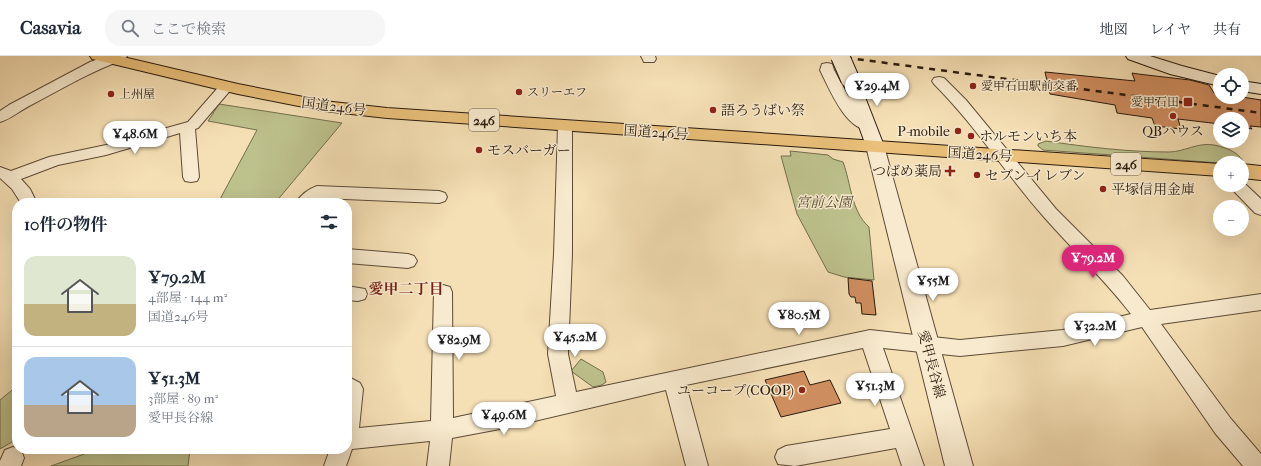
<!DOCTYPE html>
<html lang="ja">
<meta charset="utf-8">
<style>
:root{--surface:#fff;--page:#f6f6f7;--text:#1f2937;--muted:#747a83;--line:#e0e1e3;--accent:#db2777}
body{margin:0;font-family:"IM FELL French Canon","Noto Serif JP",serif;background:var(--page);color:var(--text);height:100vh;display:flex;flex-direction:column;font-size:15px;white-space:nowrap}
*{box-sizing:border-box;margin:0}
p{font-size:13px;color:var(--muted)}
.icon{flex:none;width:22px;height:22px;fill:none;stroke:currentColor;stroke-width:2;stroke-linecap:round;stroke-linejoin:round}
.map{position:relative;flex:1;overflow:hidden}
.drawer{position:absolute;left:12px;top:142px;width:340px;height:256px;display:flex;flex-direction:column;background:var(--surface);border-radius:16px;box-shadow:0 4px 16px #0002}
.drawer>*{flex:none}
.fabs{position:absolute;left:1213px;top:12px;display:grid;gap:8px}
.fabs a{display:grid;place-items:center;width:36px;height:36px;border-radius:50%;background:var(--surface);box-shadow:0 4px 16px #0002;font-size:20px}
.price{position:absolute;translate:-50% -34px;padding:0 9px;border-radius:14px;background:#fff;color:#222;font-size:13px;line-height:26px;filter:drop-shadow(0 1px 2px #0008)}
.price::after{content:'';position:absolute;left:50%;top:24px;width:12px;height:9px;margin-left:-6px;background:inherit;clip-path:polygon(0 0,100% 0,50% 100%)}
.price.active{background:var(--accent);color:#fff}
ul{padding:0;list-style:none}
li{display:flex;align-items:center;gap:12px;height:100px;padding:0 12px}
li+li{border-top:1px solid var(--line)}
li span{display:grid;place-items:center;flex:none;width:112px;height:80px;border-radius:12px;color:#555}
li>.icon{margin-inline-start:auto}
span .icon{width:48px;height:48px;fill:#fffc;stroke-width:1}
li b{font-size:17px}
h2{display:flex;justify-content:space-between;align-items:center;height:48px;padding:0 12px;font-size:17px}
header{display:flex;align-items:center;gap:24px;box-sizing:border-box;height:56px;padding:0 20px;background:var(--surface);border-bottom:1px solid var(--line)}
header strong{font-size:19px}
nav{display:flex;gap:22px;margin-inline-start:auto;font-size:14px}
.search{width:280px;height:36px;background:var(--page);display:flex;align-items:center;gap:10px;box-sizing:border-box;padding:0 14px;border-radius:16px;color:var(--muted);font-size:15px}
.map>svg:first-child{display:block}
</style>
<header>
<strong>Casavia</strong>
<div class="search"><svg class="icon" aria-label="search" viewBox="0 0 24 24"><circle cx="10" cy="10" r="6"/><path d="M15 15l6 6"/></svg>ここで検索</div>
<nav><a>地図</a><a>レイヤ</a><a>共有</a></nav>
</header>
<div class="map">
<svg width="1261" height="410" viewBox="0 0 1261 410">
<rect width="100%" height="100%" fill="#f5dfb4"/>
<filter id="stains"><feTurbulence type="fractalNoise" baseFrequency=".005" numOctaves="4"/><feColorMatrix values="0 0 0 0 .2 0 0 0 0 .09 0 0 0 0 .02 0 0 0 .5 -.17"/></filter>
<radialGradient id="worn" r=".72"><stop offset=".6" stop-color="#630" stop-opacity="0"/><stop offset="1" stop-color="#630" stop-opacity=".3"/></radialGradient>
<g fill="#bdc18c" stroke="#736e4c">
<path d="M219,48L342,67L275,147H218L257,74L208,65Z"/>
<path d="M1046,85C1087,91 1128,96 1169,96C1184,96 1198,86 1214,89C1224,91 1237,95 1243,105L1242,107H1220L1043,94L1038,90V88Z"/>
<path d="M790,95L828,99L833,103L843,106C851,127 851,155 869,171L874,224L844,221L828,216L797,158L781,100H791Z"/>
<path d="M581,303L603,316L606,326L602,329L593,331L571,315Z"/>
<path d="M17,330V383L0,393V344Z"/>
<path d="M190,393L188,410H51L87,397Z"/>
</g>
<g fill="#cf8e60" stroke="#291a0c">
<path d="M1045,16L1135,25L1132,17L1138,18L1190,24L1209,29L1214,37L1220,38V41H1242L1261,44V71L1250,70L1252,73L1242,71V63H1220V68L1178,63L1181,73L1155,70L1152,62L1117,57L1115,49L1050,38Z"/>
<path d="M848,222L872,225L876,259L862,258L861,247H856L855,241H851L849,238Z"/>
<path d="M804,315L810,329L830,324L841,347L781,361L765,324Z"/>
</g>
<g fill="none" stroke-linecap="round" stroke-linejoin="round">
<g stroke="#5c4b36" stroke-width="2">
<g id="minor">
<path d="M107,0H127L125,3C92,15 63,32 33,48C22,53 11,63 0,66V55L9,49L90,6Z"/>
<path d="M641,0H655L656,3L654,6H644Z"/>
<path d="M827,7L832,8L834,14L855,53L875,70L873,73C848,80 829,32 820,14L822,8Z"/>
<path d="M939,21L944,22L966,44L1056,153L1123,220L1150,254L1261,238V254L1161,268L1231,363L1261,398V410H1243L1215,377L1142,271L1063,290L960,300L883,292L924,410H902L896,392L795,410L778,408L775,401L778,394L786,390L890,373L863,292L686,329L708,410H686L666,334L505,372L452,382L449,410H427L430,385L352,393L346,410H324L330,393H347V320L360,327L363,333L359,372L431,365L434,236L436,231L443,229L450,231L452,236L453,362L556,340L548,298L554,198L558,70L560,67L565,65L570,67L572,70V198L568,298L576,336L870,274L960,284L1063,274L1131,258C1104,223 1073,194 1044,161C1006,118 975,69 934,28L932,25L934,22Z"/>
<path d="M227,26L232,27L234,30L198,72L195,73L199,121L197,125L191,126L185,125L183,121L180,77L106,99L58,109L21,123L30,133L37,147H21L12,133L0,122V111L11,115L49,101L106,89L188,66L222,27Z"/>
<path d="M1242,125L1261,143V159L1255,157L1228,129H1242Z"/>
<path d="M317,130L439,135L445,137L447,141L445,145L439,147L321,142L315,147H296C300,139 309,133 317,130Z"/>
<path d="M347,193L408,198L414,200L417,205L414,210L408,212L347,207Z"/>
<path d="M347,230L365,233L367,238L365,243L358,245L347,244Z"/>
<path d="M13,391L21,394L24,402L21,410H0V405L5,394Z"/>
</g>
</g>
<g stroke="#5c4b36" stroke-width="2">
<path id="tertiary" d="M875,84L882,86L884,90L973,410H945L866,90L868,86Z"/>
</g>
<g stroke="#291a0c" stroke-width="2">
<g id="secondary">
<path d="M1126,0H1150L1182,10L1220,20V30L1170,18L1128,3Z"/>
<path d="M850,18L856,19L858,23L884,90L882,94L875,96L868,94L866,90L842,23L844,19Z"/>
<path d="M1242,25L1261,28V38L1242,35Z"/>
</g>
</g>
<g stroke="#291a0c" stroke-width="2">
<g id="trunk">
<path d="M90,0H119L238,28L324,45L387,52L1220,108V120L387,62L324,55L238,38L92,3Z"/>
<path d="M1242,108L1261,110V124L1242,122Z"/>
</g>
</g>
<use href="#minor" fill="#f8eace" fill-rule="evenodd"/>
<use href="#tertiary" fill="#f8eace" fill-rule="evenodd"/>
<use href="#secondary" fill="#f8eace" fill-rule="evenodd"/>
<use href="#trunk" fill="#eac07a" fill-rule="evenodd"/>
<path stroke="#291a0c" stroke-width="2.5" stroke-dasharray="6 6" stroke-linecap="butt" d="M834,0L1261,57"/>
<g stroke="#291a0c" stroke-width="20" stroke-linecap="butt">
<path id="secondary-bridge" d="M840,0L850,23"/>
</g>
<use href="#secondary-bridge" stroke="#f8eace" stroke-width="18"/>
</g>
<g fill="#8f2418" stroke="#f8eace" stroke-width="1.5">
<circle cx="973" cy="30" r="4"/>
<circle cx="519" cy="36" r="4"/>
<circle cx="111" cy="38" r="4"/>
<rect x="1183" y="41" width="10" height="10" rx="2"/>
<circle cx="713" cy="54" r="4"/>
<circle cx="1173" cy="60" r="4"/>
<circle cx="958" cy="75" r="4"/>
<circle cx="971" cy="80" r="4"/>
<circle cx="479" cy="94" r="4"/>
<path d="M948 109h4v4h4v4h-4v4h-4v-4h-4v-4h4z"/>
<circle cx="977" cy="119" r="4"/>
<circle cx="1103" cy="133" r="4"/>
<circle cx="802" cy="334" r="4"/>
</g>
<g text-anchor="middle" stroke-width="3" stroke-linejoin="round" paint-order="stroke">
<g font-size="12" fill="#291a0c" stroke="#f8eace" text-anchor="start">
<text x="981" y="34">愛甲石田駅前交番</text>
<text x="527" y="40">スリーエフ</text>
<text x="119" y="42">上州屋</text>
<text x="1179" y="50" text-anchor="end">愛甲石田</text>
</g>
<g fill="#f8eace" stroke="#675846" stroke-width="1">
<rect x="469" y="53" width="30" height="22" rx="3"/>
<rect x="1111" y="97" width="30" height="22" rx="3"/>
</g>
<g font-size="13" font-weight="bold" fill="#291a0c">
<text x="484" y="69">246</text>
<text x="1126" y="113">246</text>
</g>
<g font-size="14" fill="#291a0c" stroke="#f8eace">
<text transform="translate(334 50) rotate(7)" y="5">国道246号</text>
<text transform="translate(656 76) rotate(4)" y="5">国道246号</text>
<text transform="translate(980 98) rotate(4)" y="5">国道246号</text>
<text transform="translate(932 308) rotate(75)" y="5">愛甲長谷線</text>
</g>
<g font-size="14" fill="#291a0c" stroke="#f8eace" text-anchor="start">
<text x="721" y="59">語ろうばい祭</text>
<text x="950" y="80" text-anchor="end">P-mobile</text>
<text x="1173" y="80" text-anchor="middle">QBハウス</text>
<text x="979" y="85">ホルモンいち本</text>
<text x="487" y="99">モスバーガー</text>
<text x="942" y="120" text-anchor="end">つばめ薬局</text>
<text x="985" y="124">セブン-イレブン</text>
<text x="1111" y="138">平塚信用金庫</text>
<text x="794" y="339" text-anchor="end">ユーコープ(COOP)</text>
</g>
<g font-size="14" font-style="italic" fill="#554c32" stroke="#f8eace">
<text x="824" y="151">宮前公園</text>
</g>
<g font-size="15" font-weight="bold" fill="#7a1f14" stroke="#f8eace">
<text x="406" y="238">愛甲二丁目</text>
</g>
</g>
<rect width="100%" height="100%" filter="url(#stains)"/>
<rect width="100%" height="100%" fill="url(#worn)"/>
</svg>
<div class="fabs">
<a><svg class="icon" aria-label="locate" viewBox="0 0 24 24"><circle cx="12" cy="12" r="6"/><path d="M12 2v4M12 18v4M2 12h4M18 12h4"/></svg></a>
<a><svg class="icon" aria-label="layers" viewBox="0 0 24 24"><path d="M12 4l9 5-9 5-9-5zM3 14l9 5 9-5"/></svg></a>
<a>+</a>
<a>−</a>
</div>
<b class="price" style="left:877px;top:51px">¥29.4M</b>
<b class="price" style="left:135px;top:99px">¥48.6M</b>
<b class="price active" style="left:1093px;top:223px">¥79.2M</b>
<b class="price" style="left:933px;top:246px">¥55M</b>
<b class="price" style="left:799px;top:280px">¥80.5M</b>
<b class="price" style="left:1095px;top:291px">¥32.2M</b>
<b class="price" style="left:575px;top:302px">¥45.2M</b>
<b class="price" style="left:459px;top:305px">¥82.9M</b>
<b class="price" style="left:875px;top:351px">¥51.3M</b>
<b class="price" style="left:504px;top:380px">¥49.6M</b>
<section class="drawer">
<h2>10件の物件<svg class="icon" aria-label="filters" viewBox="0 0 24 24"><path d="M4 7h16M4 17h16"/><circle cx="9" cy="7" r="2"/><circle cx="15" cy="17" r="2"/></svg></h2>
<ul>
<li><span style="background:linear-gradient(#dfe7d0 60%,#c2b280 0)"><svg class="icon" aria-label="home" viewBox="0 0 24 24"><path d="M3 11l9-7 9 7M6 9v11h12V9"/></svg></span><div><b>¥79.2M</b><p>4部屋 · 144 m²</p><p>国道246号</p></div></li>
<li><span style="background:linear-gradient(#a9c7e8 60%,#b9a48a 0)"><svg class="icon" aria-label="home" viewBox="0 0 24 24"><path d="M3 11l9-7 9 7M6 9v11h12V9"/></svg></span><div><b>¥51.3M</b><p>3部屋 · 89 m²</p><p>愛甲長谷線</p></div></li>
</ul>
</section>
</div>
